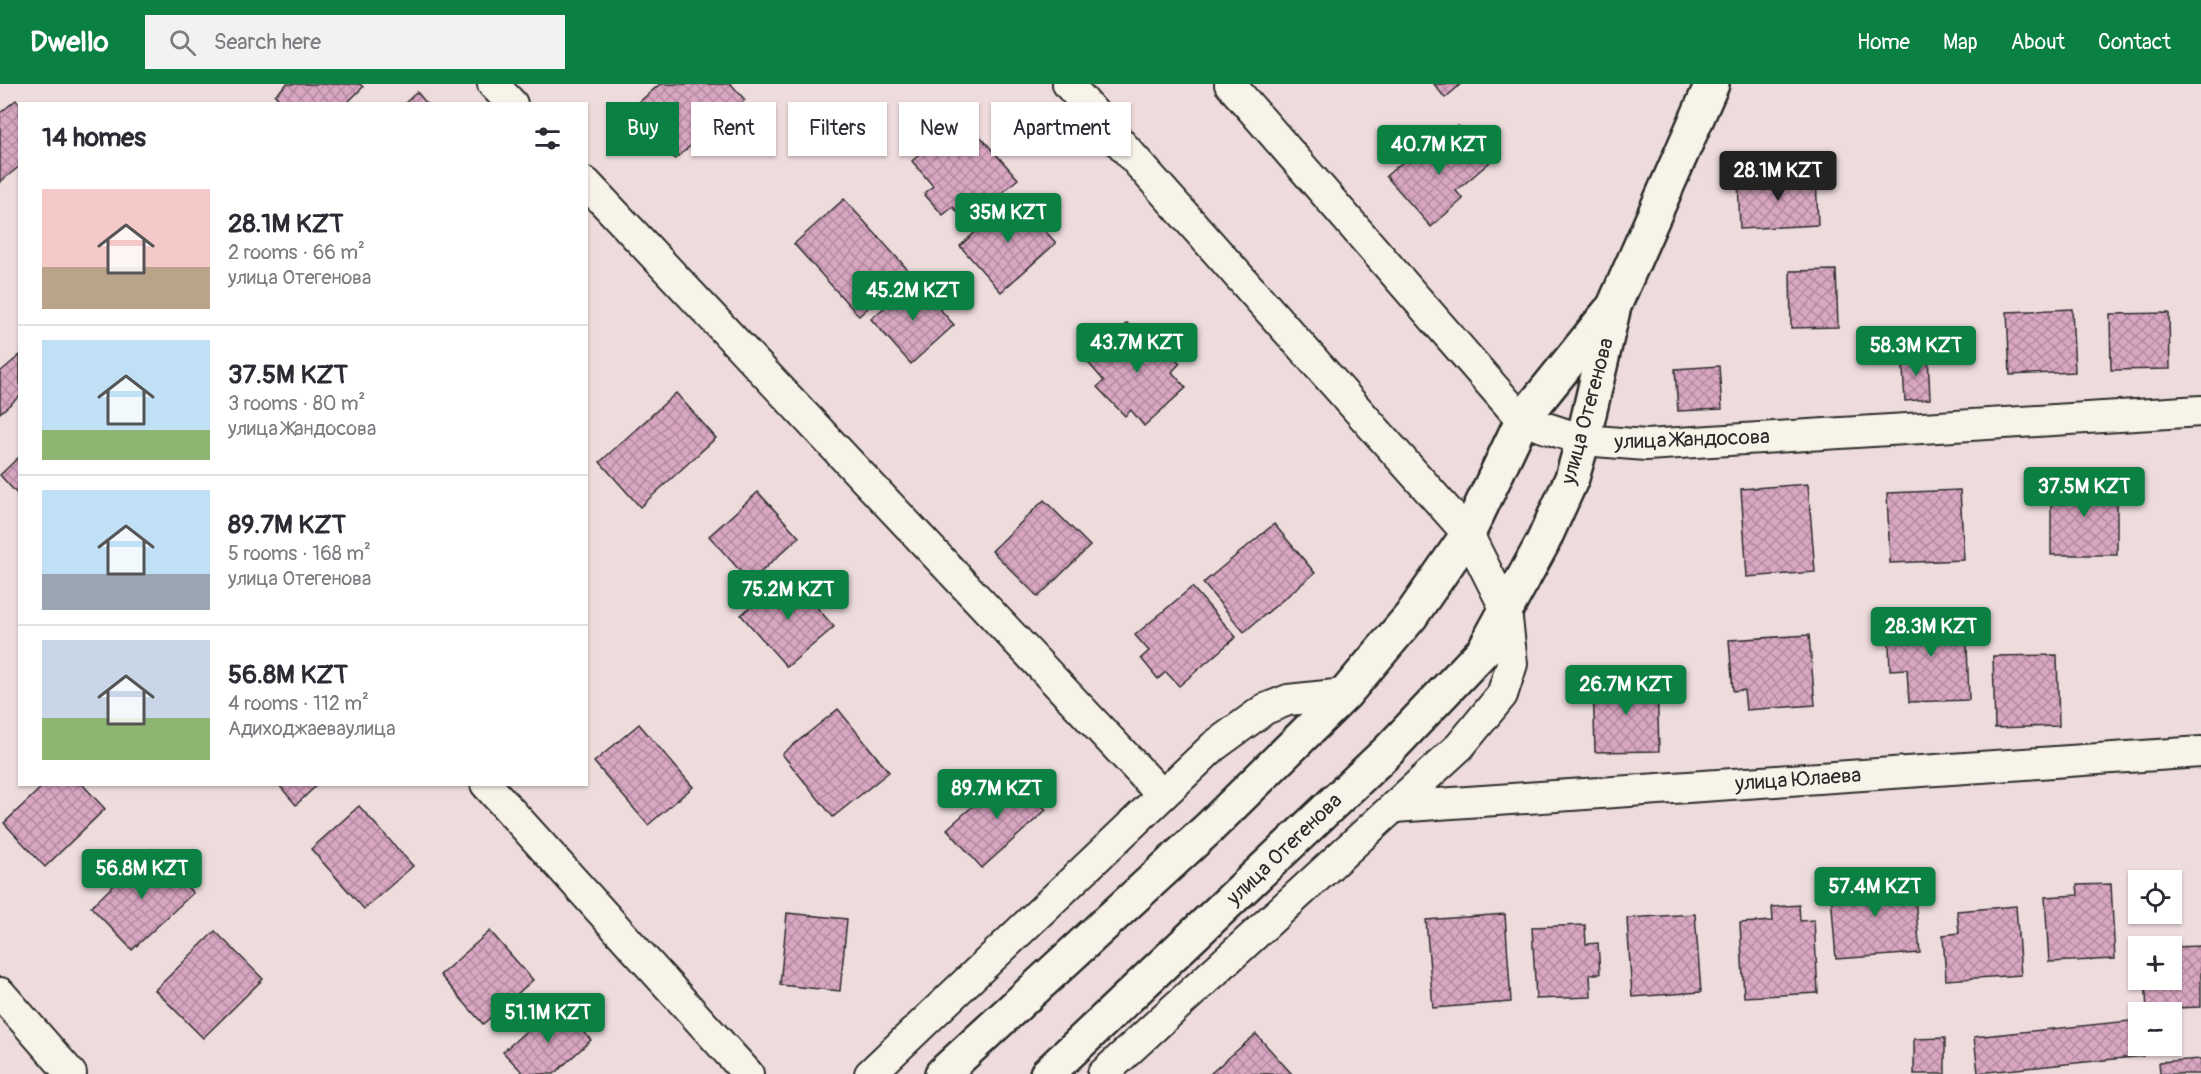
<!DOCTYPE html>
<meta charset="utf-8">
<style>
:root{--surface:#fff;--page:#f2f2f3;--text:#2b2b33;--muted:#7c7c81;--line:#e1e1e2;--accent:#0b8043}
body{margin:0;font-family:Pangolin,sans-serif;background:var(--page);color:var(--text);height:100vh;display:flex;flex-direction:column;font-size:22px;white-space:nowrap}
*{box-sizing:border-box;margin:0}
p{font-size:20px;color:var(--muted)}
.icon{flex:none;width:33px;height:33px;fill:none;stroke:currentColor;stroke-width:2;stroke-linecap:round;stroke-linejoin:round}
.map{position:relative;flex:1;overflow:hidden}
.panel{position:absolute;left:18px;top:18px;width:570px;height:684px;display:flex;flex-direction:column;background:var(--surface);border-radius:0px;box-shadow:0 2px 4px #0004}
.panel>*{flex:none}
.guide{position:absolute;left:606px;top:18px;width:570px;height:54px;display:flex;gap:12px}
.fabs{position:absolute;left:2128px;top:786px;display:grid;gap:12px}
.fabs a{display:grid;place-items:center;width:54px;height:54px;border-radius:0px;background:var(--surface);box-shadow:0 2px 4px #0004;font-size:30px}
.price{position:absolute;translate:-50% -51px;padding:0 14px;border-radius:6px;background:var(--accent);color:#fff;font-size:20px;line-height:39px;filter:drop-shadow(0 2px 3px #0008)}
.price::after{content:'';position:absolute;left:50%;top:36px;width:18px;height:14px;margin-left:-9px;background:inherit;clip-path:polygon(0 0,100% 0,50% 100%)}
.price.selected{background:#222;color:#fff}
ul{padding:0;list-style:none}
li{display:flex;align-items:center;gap:18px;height:150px;padding:0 24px}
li+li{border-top:2px solid var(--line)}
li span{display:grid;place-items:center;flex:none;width:168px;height:120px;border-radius:0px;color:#555}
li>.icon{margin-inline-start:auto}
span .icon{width:72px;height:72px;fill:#fffc;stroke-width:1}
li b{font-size:26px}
h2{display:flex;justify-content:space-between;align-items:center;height:72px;padding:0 24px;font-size:26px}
.pill{padding:0 21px;border-radius:0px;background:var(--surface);box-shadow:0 2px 4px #0004;font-size:21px;line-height:54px}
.pill.selected{background:var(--accent);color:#fff}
header{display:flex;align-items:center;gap:36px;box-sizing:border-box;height:84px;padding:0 30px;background:var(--accent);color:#fff}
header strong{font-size:28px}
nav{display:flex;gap:33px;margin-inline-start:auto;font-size:21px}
.search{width:420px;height:54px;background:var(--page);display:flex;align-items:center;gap:15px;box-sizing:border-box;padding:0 21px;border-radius:0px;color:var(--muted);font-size:22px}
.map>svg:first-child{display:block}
</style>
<header>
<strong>Dwello</strong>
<div class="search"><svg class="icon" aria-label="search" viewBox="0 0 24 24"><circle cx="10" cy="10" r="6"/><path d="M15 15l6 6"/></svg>Search here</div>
<nav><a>Home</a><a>Map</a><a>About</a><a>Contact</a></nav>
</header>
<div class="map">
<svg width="2201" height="990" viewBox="0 0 2201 990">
<defs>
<pattern id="building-cross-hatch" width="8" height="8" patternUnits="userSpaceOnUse" patternTransform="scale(1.5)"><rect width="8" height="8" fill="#daa7c3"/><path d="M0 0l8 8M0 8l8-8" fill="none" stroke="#b1889f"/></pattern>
</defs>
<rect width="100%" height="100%" fill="#eedcdd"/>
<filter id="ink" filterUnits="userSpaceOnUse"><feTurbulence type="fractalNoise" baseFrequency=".0167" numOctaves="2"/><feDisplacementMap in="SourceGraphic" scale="12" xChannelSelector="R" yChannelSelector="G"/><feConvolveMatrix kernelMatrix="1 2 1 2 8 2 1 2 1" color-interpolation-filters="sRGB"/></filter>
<g filter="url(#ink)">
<g fill="url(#building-cross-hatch)" stroke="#2b2b2b" stroke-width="1.5">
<path d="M287,0H360L363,3L346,20H283L275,11Z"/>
<path d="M660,0H731L745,16L675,75L632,24Z"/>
<path d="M1434,0H1461L1445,14Z"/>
<path d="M417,8L427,20H404Z"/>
<path d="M16,16L20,20V82L0,98V29Z"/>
<path d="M971,42L1018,95L967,139L953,123L943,131L924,110L933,102L912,77L938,53L947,63Z"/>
<path d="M1458,42L1490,78L1456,107L1463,115L1431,143L1386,92L1412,70L1418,77Z"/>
<path d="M1816,91L1818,141L1740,145L1738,95Z"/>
<path d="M1014,113L1056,159L1001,208L960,162Z"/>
<path d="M844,115L909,187L859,232L794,160Z"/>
<path d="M1836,186L1838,243L1791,244L1790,187Z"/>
<path d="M915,197L954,241L911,280L871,235Z"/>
<path d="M2072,225L2075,288L2010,291L2007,228Z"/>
<path d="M2169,229L2170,285L2111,286L2110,230Z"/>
<path d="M1127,239L1145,258L1153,251L1180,279L1172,288L1186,304L1144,342L1131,326L1125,332L1097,303L1104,297L1086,276Z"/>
<path d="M1928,269L1930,315L1905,317L1902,270Z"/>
<path d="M20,271V312L0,329V288Z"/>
<path d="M1719,282L1722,325L1678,327L1675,285Z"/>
<path d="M676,309L716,354L640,423L600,378Z"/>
<path d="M20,372V413L0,391Z"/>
<rect x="2051" y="396" width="66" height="75"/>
<path d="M1808,400L1815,488L1747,493L1741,405Z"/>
<path d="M1960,406L1964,476L1890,479L1887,409Z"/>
<path d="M758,408L799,453L750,498L709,452Z"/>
<path d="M1044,416L1090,462L1038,513L992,467Z"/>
<path d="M1274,440L1315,489L1244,548L1203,499Z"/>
<path d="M788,490L834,543L787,583L741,531Z"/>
<path d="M1192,503L1236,553L1179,602L1166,588L1158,595L1141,574L1149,567L1135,551Z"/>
<path d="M1966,534L1969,616L1909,618L1907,585L1890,586L1888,537Z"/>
<path d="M1809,551L1815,621L1746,626L1744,606L1733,607L1729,556Z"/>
<path d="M2057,571L2059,642L1995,644L1993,572Z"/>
<path d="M1657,595L1659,667L1595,668L1593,597Z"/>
<path d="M838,625L889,688L833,733L782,670Z"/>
<path d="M639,640L693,703L648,741L594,678Z"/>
<path d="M1012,687L1046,726L982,784L947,745Z"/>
<path d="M45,700H82L105,725L45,783L4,739Z"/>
<path d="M278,700H318L296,721Z"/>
<path d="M359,722L413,782L364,825L311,765Z"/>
<path d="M152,765L193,809L132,866L91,823Z"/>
<path d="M1913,792L1920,869L1836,875L1830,798Z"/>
<path d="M2111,800L2115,875L2049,878L2045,813L2078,811L2077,801Z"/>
<path d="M1799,821L1800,837L1814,836L1818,909L1744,913L1740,839L1773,837L1772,823Z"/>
<path d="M2016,822L2021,891L1946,896L1943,851L1959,849L1957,827Z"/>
<path d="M787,829L847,835L840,907L780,901Z"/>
<path d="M1505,830L1511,918L1433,924L1426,836Z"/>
<path d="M1695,830L1701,908L1632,913L1627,834Z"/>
<path d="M1585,841L1586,860L1598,859L1600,890H1590L1591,913L1536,915L1532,843Z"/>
<path d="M215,847L263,895L203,954L155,906Z"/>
<path d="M490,847L533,896L483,940L440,891Z"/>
<path d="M2201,862V923L2147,925L2145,896H2172V863Z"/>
<path d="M556,920L591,956L554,990H524L503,968Z"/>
<path d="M2139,936V962H2142L2143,972L1978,989L1974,953Z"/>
<path d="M1256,950L1292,990H1212L1211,989Z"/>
<path d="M1945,954V990H1914V955Z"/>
<path d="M2201,975V990H2160L2159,978Z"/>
</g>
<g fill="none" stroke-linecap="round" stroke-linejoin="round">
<g stroke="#2b2b2b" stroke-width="34">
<g id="street">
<path d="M493,0L512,20"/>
<path d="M1068,0L1468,450L1506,526L1512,580L1502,611L1460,662L1103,990"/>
<path d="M1230,0L1522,336L1583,356L1646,361L2201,327"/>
<path d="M586,99L1162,711"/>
<path d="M486,700L748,990"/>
<path d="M1394,723L2201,668"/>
<path d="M0,909L71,990"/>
<path d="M870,990L1214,662L1265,625L1288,616L1345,610"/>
</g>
</g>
<g stroke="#2b2b2b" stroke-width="38">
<g id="secondary">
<path d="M942,990L1209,744L1345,610L1411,532L1468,450L1522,336L1609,228"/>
<path d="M1047,990L1388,667L1484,566L1542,460L1572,394L1583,356L1614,222L1712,0"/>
</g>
</g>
<use href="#street" stroke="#f7f3e8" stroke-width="30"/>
<use href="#secondary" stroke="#f7f3e8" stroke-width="33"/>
</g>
</g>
<g text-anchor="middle" stroke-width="4.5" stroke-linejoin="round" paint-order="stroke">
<g font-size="21" fill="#2b2b2b" stroke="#f7f3e8">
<text transform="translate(1587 327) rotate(-75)" y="7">улица Отегенова</text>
<text transform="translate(1692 355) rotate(-2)" y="7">улица Жандосова</text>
<text transform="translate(1798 695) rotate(-4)" y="7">улица Юлаева</text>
<text transform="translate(1284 765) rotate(-44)" y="7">улица Отегенова</text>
</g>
</g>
</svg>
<div class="fabs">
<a><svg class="icon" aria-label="locate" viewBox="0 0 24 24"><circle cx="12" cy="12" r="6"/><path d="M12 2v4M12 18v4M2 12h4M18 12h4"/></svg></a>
<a>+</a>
<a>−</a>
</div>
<b class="price" style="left:1439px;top:92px">40.7M KZT</b>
<b class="price selected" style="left:1778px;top:118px">28.1M KZT</b>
<b class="price" style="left:1008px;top:160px">35M KZT</b>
<b class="price" style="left:913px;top:238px">45.2M KZT</b>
<b class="price" style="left:1137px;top:290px">43.7M KZT</b>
<b class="price" style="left:1916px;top:293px">58.3M KZT</b>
<b class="price" style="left:2084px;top:434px">37.5M KZT</b>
<b class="price" style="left:788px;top:537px">75.2M KZT</b>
<b class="price" style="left:1931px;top:574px">28.3M KZT</b>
<b class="price" style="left:1626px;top:632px">26.7M KZT</b>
<b class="price" style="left:997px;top:736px">89.7M KZT</b>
<b class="price" style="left:142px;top:816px">56.8M KZT</b>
<b class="price" style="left:1875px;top:834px">57.4M KZT</b>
<b class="price" style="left:548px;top:960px">51.1M KZT</b>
<div class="guide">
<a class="pill selected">Buy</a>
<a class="pill">Rent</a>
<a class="pill">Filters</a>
<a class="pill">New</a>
<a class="pill">Apartment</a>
</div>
<section class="panel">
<h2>14 homes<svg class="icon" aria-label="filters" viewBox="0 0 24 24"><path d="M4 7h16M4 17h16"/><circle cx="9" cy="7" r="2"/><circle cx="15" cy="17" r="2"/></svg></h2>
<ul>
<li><span style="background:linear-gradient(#f6c9c9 65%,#b9a48a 0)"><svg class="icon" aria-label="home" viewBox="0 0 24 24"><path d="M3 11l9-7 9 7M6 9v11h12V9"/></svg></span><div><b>28.1M KZT</b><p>2 rooms · 66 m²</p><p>улица Отегенова</p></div></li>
<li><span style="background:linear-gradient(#bfe0f5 75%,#8fb573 0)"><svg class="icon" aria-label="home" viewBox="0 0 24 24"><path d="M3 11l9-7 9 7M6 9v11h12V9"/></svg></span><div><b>37.5M KZT</b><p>3 rooms · 80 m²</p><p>улица Жандосова</p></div></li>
<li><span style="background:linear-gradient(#bfe0f5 70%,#9aa5b1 0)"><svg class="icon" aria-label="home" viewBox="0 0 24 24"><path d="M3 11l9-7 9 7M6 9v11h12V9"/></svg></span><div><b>89.7M KZT</b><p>5 rooms · 168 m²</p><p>улица Отегенова</p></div></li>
<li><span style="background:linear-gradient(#c9d6e8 65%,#8fb573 0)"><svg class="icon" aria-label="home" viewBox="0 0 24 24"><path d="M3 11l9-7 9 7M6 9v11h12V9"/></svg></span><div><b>56.8M KZT</b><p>4 rooms · 112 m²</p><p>Адиходжаеваулица</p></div></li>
</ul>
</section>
</div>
